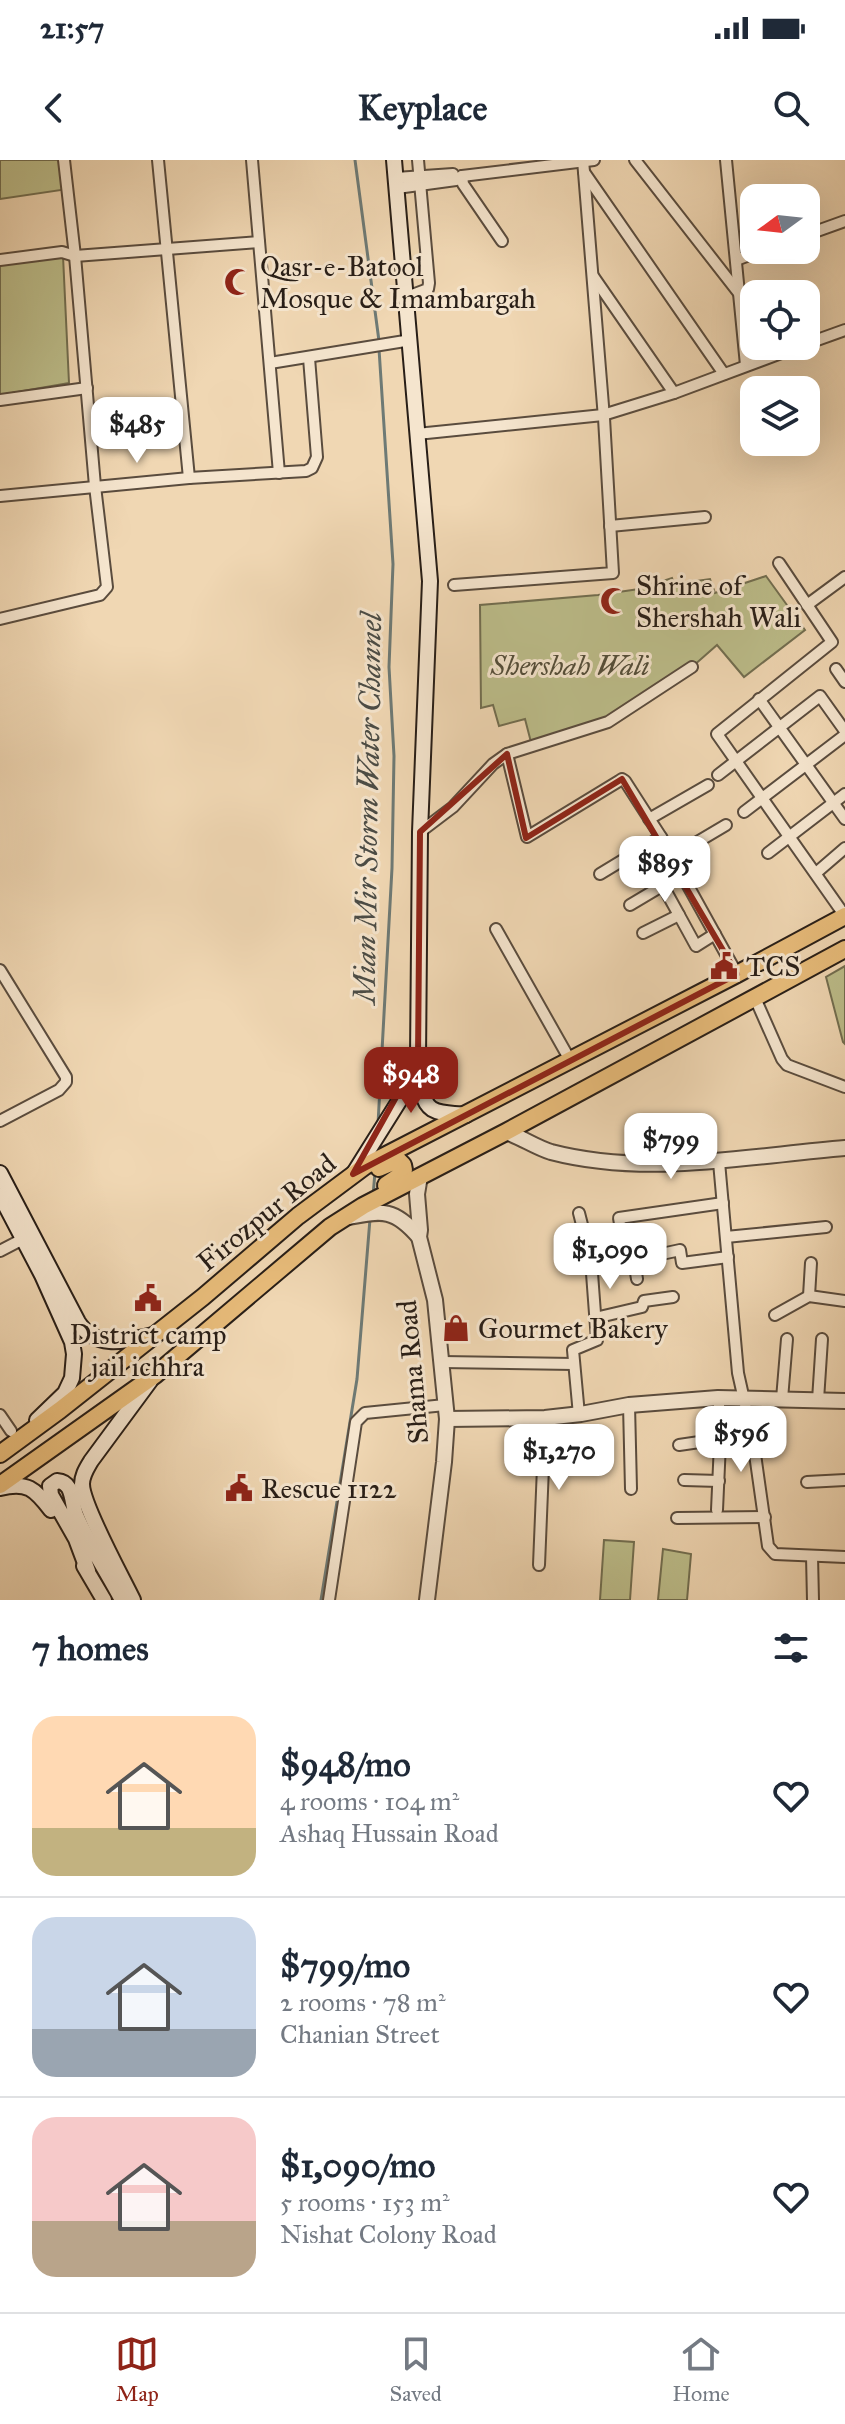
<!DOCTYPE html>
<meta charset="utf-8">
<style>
:root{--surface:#fff;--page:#f6f6f7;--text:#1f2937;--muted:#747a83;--line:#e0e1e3;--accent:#8f2418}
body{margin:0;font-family:"IM FELL Great Primer",serif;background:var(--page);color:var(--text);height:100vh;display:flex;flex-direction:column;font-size:30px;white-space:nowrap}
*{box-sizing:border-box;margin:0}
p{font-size:26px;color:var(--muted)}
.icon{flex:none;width:44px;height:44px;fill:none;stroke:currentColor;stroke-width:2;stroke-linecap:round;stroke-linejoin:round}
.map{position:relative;height:1440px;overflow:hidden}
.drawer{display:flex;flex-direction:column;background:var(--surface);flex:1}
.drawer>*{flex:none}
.needle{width:52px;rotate:255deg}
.tools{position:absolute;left:740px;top:24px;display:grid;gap:16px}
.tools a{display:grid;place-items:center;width:80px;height:80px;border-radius:16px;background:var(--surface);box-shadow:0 8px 32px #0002;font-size:40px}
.price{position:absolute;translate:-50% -68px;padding:0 18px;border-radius:16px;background:#fff;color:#222;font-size:26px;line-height:52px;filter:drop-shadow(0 2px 4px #0008)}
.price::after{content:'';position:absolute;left:50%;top:48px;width:24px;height:18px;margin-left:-12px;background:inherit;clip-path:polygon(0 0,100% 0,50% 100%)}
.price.on{background:var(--accent);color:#fff}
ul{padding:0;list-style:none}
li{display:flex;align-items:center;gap:24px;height:200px;padding:0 32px}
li+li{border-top:2px solid var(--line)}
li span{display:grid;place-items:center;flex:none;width:224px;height:160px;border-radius:24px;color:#555}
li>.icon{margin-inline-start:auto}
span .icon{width:96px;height:96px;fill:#fffc;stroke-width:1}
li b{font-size:34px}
h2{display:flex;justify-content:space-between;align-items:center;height:96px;padding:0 32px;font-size:34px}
.status{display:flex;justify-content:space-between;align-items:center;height:56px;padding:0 40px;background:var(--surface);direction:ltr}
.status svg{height:22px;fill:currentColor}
header{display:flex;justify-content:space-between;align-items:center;height:104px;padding:0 32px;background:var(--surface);font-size:36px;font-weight:700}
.tab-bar{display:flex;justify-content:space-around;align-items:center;height:112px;border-top:2px solid var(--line);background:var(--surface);font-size:22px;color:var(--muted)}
.tab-bar a{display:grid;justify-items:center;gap:4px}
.tab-bar .on{color:var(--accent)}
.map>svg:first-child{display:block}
</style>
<div class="status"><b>21:57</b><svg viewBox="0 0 49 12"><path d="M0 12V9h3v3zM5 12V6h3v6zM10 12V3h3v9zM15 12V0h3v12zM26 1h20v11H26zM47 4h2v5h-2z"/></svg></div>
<header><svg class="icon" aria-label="back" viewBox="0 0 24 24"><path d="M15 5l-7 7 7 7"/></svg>Keyplace<svg class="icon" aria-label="search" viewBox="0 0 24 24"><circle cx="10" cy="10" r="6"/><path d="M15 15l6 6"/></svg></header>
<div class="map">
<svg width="845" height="1440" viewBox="0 0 845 1440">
<rect width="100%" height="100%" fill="#f0d7b3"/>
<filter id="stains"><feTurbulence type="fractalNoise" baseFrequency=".0025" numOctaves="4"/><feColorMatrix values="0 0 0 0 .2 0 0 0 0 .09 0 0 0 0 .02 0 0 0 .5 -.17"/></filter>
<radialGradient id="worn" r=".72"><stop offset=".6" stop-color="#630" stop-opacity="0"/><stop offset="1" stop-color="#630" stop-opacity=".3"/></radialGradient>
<g fill="#bcbd8a" stroke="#726e50" stroke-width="2">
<path d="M0,0H64L68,29L0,39Z"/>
<path d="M63,96L69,223L0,235V105Z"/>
<path d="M766,416L805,470L744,517L717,485L692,507L608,562L532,586L525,559L499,566L493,545L481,548L480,445L598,435L639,429L672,418L674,424L710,419L715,433Z"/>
<path d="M845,806V884L843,882L826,817Z"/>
<path d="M604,1380L634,1382L630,1440H600Z"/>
<path d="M663,1389L691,1394L687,1440H658Z"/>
</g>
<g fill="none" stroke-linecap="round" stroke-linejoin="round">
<g stroke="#6e7a75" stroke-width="3">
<path d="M355,0L379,181"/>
<path d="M378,964L392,708L394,596L389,507L393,404L379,189"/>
<path d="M373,1036L375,1012"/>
<path d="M321,1440L357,1219L370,1059"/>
</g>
<g stroke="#5a4c3e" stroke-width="14">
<g id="minor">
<path d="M158,0L189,318"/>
<path d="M252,0L279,313"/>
<path d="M635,0L738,132"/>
<path d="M726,0L746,205"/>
<path d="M584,12L724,214"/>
<path d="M462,16L463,24L502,81"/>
<path d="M396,18L453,14"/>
<path d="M397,28L456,20L462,16L594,0"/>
<path d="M806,75L845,61"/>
<path d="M0,100L62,92L75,96L259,82"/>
<path d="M736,100L763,90"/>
<path d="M593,116L674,233"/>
<path d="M407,137L428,129L429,123L418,0"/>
<path d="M806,184L845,170"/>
<path d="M270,203L411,180"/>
<path d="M0,240L87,228"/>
<path d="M417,274L603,255L674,233L800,186"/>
<path d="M0,336L189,318L306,311L312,308L317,297L309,198"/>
<path d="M610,366L705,357"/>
<path d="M779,403L832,482L717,574L845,756"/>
<path d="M454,425L613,413L604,258L583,0"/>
<path d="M807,445L845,417"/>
<path d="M0,459L100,435L107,427L95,326L75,96L64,0"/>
<path d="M836,509L845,522"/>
<path d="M759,539L845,659"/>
<path d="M507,594L527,677L619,621L622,619L625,621L661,677L737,814"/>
<path d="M718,615L820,536L845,571"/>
<path d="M744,652L845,575"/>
<path d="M649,659L708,625"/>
<path d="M420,672L453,647L493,604L507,594L608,562L692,507"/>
<path d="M768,693L845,634"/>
<path d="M672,697L726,665"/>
<path d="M816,713L845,688"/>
<path d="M600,714L661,677"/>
<path d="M663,726L679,755"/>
<path d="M630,745L682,714"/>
<path d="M496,769L570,900"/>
<path d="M643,773L679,755L696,786L715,774"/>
<path d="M0,810L66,917V922L59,930L0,961"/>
<path d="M755,838L782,899L787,905L845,927"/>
<path d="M719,1002L738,1213L753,1280L768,1386L775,1394L845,1397"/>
<path d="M579,1053L591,1100L597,1180L573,1190L579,1255"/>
<path d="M726,1077L826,1067"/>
<path d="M623,1081L619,1058L723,1043"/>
<path d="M0,1091L23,1079"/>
<path d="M637,1119L634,1100L680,1090L682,1103L728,1097"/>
<path d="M809,1136L811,1103"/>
<path d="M775,1155L809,1136L845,1141"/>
<path d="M595,1158L642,1147L644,1141L673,1137"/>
<path d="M442,1202L574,1204"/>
<path d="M782,1239L787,1179"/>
<path d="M818,1240L822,1179"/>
<path d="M629,1245L631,1329"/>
<path d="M0,1255L11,1271"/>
<path d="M679,1285L720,1279"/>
<path d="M684,1320L719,1321"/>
<path d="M807,1322L845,1320"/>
<path d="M717,1350L721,1261L718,1238"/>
<path d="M677,1358L765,1357"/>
<path d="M812,1396L813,1440"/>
<path d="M539,1405L545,1258"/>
<path d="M329,1440L356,1262L365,1253L445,1245"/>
</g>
</g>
<g stroke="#5a4c3e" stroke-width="18">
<g id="tertiary">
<path d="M506,972C521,977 535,987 551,992C647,1017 748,996 845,988"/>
<path d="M420,1016L417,1034L420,1070L419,1077L435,1140L447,1259L444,1302L427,1440"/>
<path d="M349,1057C383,1050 395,1049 419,1077"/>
<path d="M447,1259L545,1258L581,1254L629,1245L718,1238L845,1241"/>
</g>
</g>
<g stroke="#281e17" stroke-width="18">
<g id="secondary">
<path d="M394,0L430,421L420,672L418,898C420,912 419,941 432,949C442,955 455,953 466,955"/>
<path d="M0,1013L78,1162C96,1190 126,1181 153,1175"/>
<path d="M354,1013L401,938L417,902"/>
<path d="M0,1035L42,1115L72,1182L74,1194L72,1218L65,1233L37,1260"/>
<path d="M0,1328C27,1321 35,1329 51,1350"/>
<path d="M84,1406L104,1440"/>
<path d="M88,1411L76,1379L51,1335L50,1326L57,1321C74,1322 71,1342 76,1355C89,1385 107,1412 122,1440"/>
<path d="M133,1440C122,1417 82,1345 82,1324C82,1315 87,1308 91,1301L150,1221"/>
</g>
</g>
<g stroke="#281e17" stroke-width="20">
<g id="primary">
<path d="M379,1008L398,1000L403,1005L404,1010L401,1015L386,1025"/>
<path d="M0,1294L60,1250L203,1137L298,1056L365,1006L737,814L845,756"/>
<path d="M0,1325L155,1215L330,1067L363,1046L506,972L845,789"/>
</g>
</g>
<use href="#minor" stroke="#f5e5ce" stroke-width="10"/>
<use href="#tertiary" stroke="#f5e5ce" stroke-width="14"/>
<use href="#secondary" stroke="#f5e5ce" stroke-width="14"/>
<use href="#primary" stroke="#e8bc7a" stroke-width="16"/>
</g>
<path fill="none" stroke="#8f2418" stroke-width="6" stroke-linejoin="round" d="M507,594L526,678L622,619L737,814L353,1014L418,898L420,672Z"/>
<defs>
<g id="mosque-bare" transform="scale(2.16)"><path d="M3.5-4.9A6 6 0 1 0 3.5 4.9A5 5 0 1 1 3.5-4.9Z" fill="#8f2418" stroke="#f5e5ce" stroke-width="2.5" paint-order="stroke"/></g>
<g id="civic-bare" transform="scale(2.16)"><path d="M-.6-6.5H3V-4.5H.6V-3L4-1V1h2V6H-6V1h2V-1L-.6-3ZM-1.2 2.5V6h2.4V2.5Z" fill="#8f2418" stroke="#f5e5ce" stroke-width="2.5" paint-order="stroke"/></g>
<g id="shop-bare" transform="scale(2.16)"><path d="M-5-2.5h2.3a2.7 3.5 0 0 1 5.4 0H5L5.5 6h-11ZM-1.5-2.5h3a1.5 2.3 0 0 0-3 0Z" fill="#8f2418" stroke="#f5e5ce" stroke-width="2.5" paint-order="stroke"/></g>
</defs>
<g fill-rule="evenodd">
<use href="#mosque-bare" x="238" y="122"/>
<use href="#mosque-bare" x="614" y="441"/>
<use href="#civic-bare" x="724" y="806"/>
<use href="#civic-bare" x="148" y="1138"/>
<use href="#shop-bare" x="456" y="1168"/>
<use href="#civic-bare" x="239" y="1328"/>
</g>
<g text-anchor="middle" stroke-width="6" stroke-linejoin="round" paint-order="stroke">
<g font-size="28" fill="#281e17" stroke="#f5e5ce" text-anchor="start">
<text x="260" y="116">Qasr-e-Batool<tspan x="260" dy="32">Mosque &amp; Imambargah</tspan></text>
<text x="636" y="435">Shrine of<tspan x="636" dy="32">Shershah Wali</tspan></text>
<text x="746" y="816">TCS</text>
<text x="478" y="1178">Gourmet Bakery</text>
<text x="148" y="1184" text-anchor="middle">District camp<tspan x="148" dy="32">jail ichhra</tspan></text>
<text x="261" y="1338">Rescue 1122</text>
</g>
<g font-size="28" font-style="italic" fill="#544e3a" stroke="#f5e5ce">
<text x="570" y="515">Shershah Wali</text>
</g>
<g font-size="28" fill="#281e17" stroke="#f5e5ce">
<text transform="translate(266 1052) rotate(-39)" y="10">Firozpur Road</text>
<text transform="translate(412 1212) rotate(-95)" y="10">Shama Road</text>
</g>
<g font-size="30" font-style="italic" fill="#4b4c46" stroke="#f5e5ce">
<text transform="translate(368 648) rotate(-89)" y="10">Mian Mir Storm Water Channel</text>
</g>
</g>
<rect width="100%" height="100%" filter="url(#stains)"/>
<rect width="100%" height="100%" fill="url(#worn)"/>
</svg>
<div class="tools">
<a><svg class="needle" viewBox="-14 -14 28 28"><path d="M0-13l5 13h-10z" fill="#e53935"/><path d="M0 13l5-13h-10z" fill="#747a83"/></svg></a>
<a><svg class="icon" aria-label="locate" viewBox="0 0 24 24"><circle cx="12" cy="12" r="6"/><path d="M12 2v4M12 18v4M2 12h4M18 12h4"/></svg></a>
<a><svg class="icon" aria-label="layers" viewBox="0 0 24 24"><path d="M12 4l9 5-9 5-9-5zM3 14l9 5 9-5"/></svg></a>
</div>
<b class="price" style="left:137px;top:305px">$485</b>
<b class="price" style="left:665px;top:744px">$895</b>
<b class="price on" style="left:411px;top:955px">$948</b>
<b class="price" style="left:671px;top:1021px">$799</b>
<b class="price" style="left:610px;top:1131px">$1,090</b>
<b class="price" style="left:741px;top:1314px">$596</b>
<b class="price" style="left:559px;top:1332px">$1,270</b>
</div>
<section class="drawer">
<h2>7 homes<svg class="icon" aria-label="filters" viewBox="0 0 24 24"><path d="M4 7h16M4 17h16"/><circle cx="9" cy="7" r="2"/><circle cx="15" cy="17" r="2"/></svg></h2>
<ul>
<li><span style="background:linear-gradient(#ffd9b3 70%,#c2b280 0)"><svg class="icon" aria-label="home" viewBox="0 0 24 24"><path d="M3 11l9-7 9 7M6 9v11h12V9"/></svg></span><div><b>$948/mo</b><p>4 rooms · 104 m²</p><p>Ashaq Hussain Road</p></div><svg class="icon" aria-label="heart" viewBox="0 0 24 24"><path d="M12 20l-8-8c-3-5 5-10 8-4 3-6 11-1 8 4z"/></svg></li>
<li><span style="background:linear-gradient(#c9d6e8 70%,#9aa5b1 0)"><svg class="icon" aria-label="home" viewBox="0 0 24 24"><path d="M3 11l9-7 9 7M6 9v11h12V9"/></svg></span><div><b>$799/mo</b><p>2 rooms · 78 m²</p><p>Chanian Street</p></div><svg class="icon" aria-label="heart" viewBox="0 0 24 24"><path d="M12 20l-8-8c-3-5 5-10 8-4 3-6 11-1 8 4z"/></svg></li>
<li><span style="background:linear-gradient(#f6c9c9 65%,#b9a48a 0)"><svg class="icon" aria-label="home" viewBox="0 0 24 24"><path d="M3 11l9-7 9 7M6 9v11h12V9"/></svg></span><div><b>$1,090/mo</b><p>5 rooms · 153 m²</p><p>Nishat Colony Road</p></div><svg class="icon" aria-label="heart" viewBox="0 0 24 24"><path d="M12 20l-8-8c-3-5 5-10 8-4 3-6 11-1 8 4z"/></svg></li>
</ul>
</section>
<nav class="tab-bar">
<a class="on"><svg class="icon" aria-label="map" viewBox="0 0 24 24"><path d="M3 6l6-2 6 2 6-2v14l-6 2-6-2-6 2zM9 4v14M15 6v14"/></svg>Map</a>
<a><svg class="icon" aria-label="saved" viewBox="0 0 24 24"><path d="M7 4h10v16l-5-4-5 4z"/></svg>Saved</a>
<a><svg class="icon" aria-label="home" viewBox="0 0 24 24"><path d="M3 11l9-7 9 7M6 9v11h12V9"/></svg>Home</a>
</nav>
